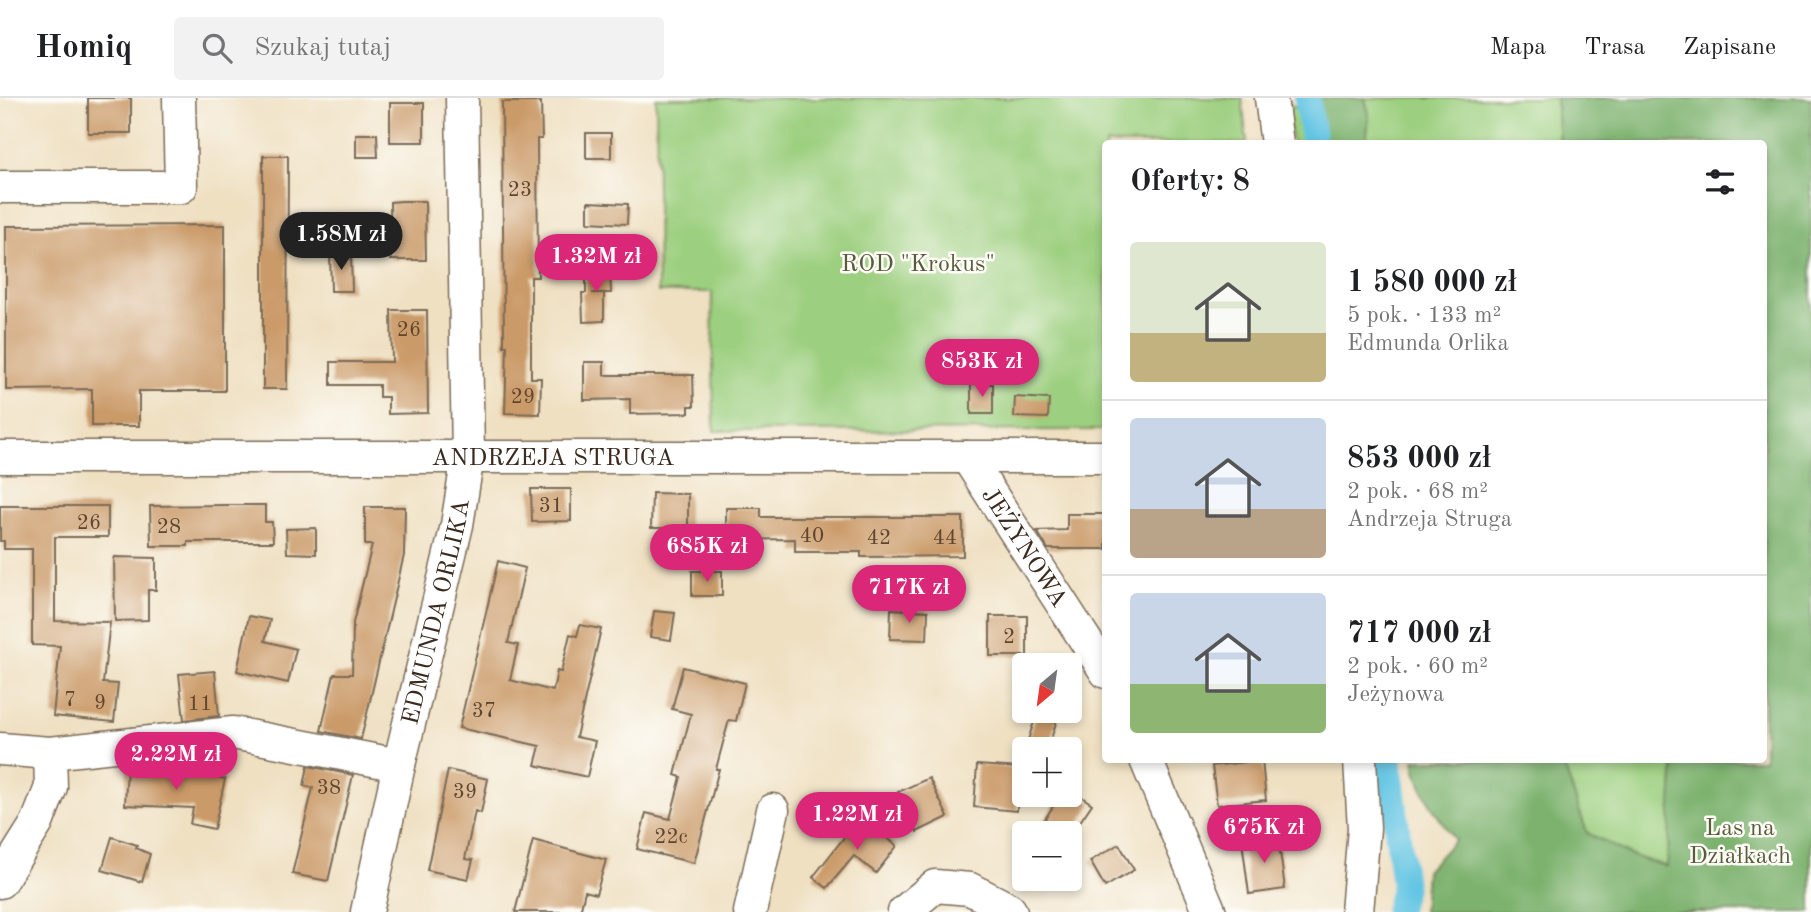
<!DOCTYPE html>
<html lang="pl">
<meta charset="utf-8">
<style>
:root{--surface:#fff;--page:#f2f2f2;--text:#202124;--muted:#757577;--line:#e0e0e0;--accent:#db2777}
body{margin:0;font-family:"Old Standard TT",serif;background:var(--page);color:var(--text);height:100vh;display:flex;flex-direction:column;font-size:26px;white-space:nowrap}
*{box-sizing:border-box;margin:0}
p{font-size:23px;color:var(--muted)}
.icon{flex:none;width:38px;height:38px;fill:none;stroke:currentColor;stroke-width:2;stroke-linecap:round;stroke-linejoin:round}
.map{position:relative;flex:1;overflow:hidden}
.sheet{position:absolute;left:1102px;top:42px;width:665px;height:623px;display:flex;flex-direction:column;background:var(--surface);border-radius:7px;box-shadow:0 4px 10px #0003}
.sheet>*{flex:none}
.needle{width:46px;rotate:209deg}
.tools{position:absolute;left:1012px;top:555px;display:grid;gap:14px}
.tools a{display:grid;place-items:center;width:70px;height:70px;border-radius:7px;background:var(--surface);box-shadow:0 4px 10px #0003;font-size:35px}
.price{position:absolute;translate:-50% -60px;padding:0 16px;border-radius:24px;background:var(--accent);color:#fff;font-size:23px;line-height:46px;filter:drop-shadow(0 2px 4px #0008)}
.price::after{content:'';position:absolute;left:50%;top:42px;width:21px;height:16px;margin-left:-10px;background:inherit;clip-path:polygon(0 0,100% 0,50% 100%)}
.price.active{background:#222;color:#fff}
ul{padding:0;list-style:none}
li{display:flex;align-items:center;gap:21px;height:175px;padding:0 28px}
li+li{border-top:2px solid var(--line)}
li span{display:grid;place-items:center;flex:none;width:196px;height:140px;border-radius:7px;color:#555}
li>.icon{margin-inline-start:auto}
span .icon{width:84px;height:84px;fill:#fffc;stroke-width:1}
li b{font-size:30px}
h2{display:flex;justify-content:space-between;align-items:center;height:84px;padding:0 28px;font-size:30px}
header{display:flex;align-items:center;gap:42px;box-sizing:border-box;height:98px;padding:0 35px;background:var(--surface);border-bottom:2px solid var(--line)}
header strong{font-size:33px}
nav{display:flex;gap:38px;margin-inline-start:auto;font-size:24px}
.search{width:490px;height:63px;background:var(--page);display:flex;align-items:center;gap:18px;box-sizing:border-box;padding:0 24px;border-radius:7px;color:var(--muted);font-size:26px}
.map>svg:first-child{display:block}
</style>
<header>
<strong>Homiq</strong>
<div class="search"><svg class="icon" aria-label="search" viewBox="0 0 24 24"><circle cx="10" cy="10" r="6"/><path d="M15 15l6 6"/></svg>Szukaj tutaj</div>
<nav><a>Mapa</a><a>Trasa</a><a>Zapisane</a></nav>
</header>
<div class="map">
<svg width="1811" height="814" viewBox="0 0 1811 814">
<rect width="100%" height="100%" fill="#fdfcf7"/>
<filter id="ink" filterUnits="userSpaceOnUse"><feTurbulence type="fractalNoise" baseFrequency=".0143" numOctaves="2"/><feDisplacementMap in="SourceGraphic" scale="14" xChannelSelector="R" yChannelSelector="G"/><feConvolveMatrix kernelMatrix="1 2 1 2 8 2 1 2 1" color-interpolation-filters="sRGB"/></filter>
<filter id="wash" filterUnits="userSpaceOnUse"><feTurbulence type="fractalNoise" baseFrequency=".00686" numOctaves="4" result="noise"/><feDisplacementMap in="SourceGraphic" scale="28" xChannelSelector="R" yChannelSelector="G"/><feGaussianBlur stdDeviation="1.57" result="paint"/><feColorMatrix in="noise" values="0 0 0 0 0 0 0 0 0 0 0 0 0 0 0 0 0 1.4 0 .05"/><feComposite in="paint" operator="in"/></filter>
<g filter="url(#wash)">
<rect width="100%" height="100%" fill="#efe0c2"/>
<g fill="#9ccf7f" stroke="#6c7c4e" stroke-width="2">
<path d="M656,0H1242L1247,45L1106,46V332L714,333L712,194H658Z"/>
<path d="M1365,0H1556L1559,45H1366L1369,17Z"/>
<path d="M1287,5L1322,24L1326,45H1292Z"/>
<path d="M1562,662H1674L1668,769L1630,757L1587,735Z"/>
</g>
<g fill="#7db26e" stroke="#5c6e46" stroke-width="2">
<path d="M1308,0H1365L1369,17L1366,45H1326L1322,24Z"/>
<path d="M1556,0H1811V814H1423L1426,773L1455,742C1438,719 1417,691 1414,662H1562L1587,735L1630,757L1667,769L1674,662H1764V46L1559,45Z"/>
</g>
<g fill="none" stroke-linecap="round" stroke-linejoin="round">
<g stroke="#64c5e3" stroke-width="26">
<path d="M1307,0L1314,46"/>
<path d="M1389,662L1404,788L1397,814"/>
</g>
</g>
<g id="blocks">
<g fill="#ca9a67">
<rect x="88" y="0" width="43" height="35"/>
<path d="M502,4H541L542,41H537L538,179H531V280H541L540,316L505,315L507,248H504Z"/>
<rect x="390" y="5" width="34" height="39"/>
<rect x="586" y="35" width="25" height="25"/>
<path d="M356,36H377L378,59H356Z"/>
<path d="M263,58H288L287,291H263Z"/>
<path d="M402,103H425L426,162H391L390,104Z"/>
<path d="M588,104L628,106L627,126L588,124Z"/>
<path d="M225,127V293H139V328H92V291L6,292V128Z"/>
<path d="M330,154H351L352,193H331Z"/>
<path d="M586,171H610L611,195H592H604V223L583,224L582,195H586Z"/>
<path d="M391,212H427L428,315L388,316V299H379V287H331V264H392Z"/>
<path d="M584,264H604V277H693L694,308H689V315L630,316V301L584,302Z"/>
<rect x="971" y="286" width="22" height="30"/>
<path d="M1015,299L1049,301L1048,320L1014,319Z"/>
<path d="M531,391H571V423L532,424Z"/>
<path d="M652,395L688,396V430H651Z"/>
<path d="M226,407H265V424H272L273,444H188V448H151L150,408Z"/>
<path d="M0,408H108V439H55V523L110,524L103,585L118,586L114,624L53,618L60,548L32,547V451H4V443H0Z"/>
<path d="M365,409H405L404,457L361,641L321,633L334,576H352L353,525L372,447H365Z"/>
<path d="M726,410H761V419H963V458L861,459V454H795V441L726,442Z"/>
<path d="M1067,416H1106V451H1048L1037,433L1067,432Z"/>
<path d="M316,430V456L287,455L286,431Z"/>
<path d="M114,459L156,460V492H148V522L115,523Z"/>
<path d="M498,463L525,470L508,545L518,547L510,582L553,593L557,573L561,574L570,536L577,538L580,527L601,531L576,639L595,643L587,679L535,667L540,648L459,630Z"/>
<rect x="692" y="473" width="30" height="25"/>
<path d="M891,511L928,513L927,542L890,541Z"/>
<path d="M654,513L675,515L671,542L650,539Z"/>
<path d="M249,518L270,522L265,543L296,551L288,585L237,573Z"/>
<rect x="990" y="518" width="37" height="40"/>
<path d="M683,569L745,585L736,623L729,622L716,671H719L694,765L637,751L646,715L670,721L681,679L675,677L691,616L672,611Z"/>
<path d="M215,573L219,618L184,622L179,576Z"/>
<path d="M1038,612H1060L1048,651H1025Z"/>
<path d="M1262,662L1266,702L1217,707L1212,668Z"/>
<path d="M977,667L1020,670L1017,713L974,709Z"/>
<path d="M308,668L353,677L328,783L292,776L313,690L304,688Z"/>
<path d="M127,669L183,672L225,681L214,731L190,726L193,710L125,707Z"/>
<path d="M448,672L488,681L481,715L475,713L465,761L473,762L468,781L427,772Z"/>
<path d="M929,680L948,719L917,734L898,694Z"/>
<path d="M1069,690L1092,706L1069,740V735H1060L1043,724L1061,696H1069Z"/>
<path d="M860,719L897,748L876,775L854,758L827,790L813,779Z"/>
<path d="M1278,738L1285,791L1249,796L1242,743Z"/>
<path d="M112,739L137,747L136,750L150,756L142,784L102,772Z"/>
<path d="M533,742L606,762L596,796L585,793L580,814H515Z"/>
<path d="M1119,746L1134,772L1105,789L1090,763Z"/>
</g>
</g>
</g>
<g filter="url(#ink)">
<use href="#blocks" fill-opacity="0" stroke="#7a6a57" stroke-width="2"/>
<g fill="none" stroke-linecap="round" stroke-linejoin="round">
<g stroke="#7a6a57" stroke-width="35">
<g id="minor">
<path d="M1271,0L1277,46"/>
<path d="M0,89H181L179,0"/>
<path id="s1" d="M0,359H1106"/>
<path id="s2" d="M967,359L1106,574"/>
<path d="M0,651L50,655L233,635L399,667"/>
<path d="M1146,662L1210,814"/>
<path d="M0,784L37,725L51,689L50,655"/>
<path id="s3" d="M367,814L399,667L457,427L468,358L462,0"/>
<path d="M750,814L773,712"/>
<path d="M904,814L935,788L970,791L1009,811L1011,814"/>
<path d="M1357,814L1364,730L1360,662"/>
</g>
</g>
<use href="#minor" stroke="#fff" stroke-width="32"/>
</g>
</g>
<g text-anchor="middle" stroke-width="5" stroke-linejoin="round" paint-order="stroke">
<g font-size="21" fill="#5f4630">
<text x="520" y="98">23</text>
<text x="409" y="238">26</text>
<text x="523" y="305">29</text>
<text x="551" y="414">31</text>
<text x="89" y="431">26</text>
<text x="169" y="435">28</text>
<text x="812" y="444">40</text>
<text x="879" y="446">42</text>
<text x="945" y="446">44</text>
<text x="1009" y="545">2</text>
<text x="70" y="608">7</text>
<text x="100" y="611">9</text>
<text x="200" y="612">11</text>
<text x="484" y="619">37</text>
<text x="329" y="696">38</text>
<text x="465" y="700">39</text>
<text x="671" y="745">22c</text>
</g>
<g font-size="24" fill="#585c3b" stroke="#fdfcf7">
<text x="918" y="173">ROD "Krokus"</text>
<text x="1740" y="737">Las na<tspan x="1740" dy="28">Działkach</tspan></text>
</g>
<g font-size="24" fill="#3b2a1e" stroke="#fdfcf7">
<text dy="8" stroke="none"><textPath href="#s1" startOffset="553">ANDRZEJA STRUGA</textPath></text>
<text dy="8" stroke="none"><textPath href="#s2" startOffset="107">JEŻYNOWA</textPath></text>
<text dy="8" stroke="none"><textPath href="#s3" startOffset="308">EDMUNDA ORLIKA</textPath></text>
</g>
</g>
</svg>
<div class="tools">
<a><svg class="needle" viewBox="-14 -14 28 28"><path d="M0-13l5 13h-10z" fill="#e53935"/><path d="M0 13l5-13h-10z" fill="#757577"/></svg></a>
<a>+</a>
<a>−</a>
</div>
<b class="price active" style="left:341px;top:174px">1.58M zł</b>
<b class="price" style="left:596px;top:196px">1.32M zł</b>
<b class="price" style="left:982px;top:301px">853K zł</b>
<b class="price" style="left:707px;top:486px">685K zł</b>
<b class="price" style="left:909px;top:527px">717K zł</b>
<b class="price" style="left:176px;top:694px">2.22M zł</b>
<b class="price" style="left:857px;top:754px">1.22M zł</b>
<b class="price" style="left:1264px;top:767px">675K zł</b>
<section class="sheet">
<h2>Oferty: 8<svg class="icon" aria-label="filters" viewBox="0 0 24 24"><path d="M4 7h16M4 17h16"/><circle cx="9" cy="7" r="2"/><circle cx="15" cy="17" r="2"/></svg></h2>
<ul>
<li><span style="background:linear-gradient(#dfe7d0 65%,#c2b280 0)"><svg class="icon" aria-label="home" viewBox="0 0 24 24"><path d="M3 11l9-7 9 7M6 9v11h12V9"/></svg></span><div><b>1 580 000 zł</b><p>5 pok. · 133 m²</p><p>Edmunda Orlika</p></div></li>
<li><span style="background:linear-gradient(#c9d6e8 65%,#b9a48a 0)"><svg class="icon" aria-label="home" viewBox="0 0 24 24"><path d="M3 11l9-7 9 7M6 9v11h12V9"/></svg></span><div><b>853 000 zł</b><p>2 pok. · 68 m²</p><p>Andrzeja Struga</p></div></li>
<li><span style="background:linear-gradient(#c9d6e8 65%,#8fb573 0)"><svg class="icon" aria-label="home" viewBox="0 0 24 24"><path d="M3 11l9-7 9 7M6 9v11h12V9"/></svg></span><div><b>717 000 zł</b><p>2 pok. · 60 m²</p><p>Jeżynowa</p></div></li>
</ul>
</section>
</div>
